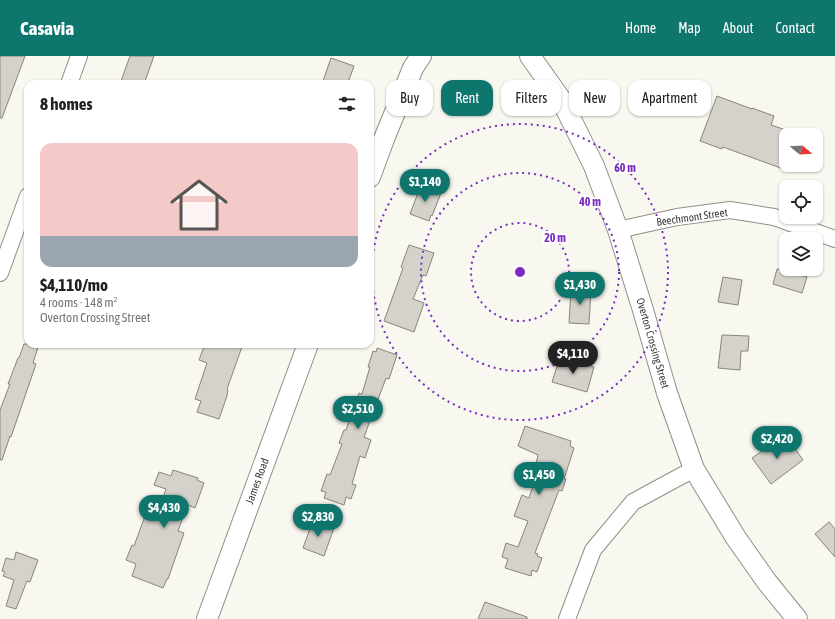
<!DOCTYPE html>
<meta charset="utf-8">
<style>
:root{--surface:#fff;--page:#f6f6f6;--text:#202124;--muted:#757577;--accent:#0f766e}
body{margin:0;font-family:"Asap Condensed",sans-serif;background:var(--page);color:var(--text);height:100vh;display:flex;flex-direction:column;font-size:15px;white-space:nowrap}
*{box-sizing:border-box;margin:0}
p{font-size:13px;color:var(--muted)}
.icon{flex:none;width:22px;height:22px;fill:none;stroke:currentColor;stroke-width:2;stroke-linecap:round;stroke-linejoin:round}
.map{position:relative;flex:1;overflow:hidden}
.sheet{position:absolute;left:24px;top:24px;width:350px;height:268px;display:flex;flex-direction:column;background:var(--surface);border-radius:12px;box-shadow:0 1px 3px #0004}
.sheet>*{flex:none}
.hud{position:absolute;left:386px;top:24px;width:380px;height:36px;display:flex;gap:8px}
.needle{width:26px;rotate:108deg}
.tools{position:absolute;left:779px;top:72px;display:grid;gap:8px}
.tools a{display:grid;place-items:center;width:44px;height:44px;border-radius:8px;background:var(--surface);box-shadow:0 1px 3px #0004;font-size:20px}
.price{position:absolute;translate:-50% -34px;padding:0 9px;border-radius:14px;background:var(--accent);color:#fff;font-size:13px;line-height:26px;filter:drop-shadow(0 1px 2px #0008)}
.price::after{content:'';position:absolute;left:50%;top:24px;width:12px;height:9px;margin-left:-6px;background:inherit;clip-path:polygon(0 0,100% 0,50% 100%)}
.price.current{background:#222;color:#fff}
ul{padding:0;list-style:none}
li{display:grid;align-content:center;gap:8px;height:212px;padding:0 16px}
li span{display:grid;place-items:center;height:124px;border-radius:12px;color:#555}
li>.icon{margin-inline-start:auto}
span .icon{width:72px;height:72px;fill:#fffc;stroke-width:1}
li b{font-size:17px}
h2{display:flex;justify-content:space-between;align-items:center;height:48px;padding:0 16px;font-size:17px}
.tag{padding:0 14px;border-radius:12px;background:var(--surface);box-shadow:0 1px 3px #0004;font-size:14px;line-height:36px}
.tag.current{background:var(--accent);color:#fff}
header{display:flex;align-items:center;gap:24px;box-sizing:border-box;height:56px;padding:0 20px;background:var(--accent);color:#fff}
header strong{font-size:19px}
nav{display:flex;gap:22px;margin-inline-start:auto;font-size:14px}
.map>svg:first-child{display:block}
</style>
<header>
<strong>Casavia</strong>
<nav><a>Home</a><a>Map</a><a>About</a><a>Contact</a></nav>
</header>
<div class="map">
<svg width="835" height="563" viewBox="0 0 835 563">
<rect width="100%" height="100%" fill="#f9f8f0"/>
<g fill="#d4d2ca" stroke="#87857e">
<path d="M0,0H25L2,62H0Z"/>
<path d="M130,0H154L144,28H120Z"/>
<path d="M331,2L354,10L349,24H348L347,28H322Z"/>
<path d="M460,29L473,34L466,54L453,48Z"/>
<path d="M717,40L752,53V52L774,60L771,69L786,74V114L723,91L722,93L700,85Z"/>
<path d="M421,129L441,137L432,160L431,159L429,165L410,158Z"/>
<path d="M409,189L434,197L426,220L423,219L413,243L424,247L414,276L384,265L403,212L401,211Z"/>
<path d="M777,213H802L800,219L807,221L802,237L773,228Z"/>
<path d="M723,221L742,224L738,249L718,246Z"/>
<path d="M571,233L591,234L589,268L569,267Z"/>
<path d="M722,279L749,280L748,295H741L740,314L718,312Z"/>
<path d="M24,288H39L33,307L36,308L11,381L10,380L2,404H0V354L10,328H8L18,302H19Z"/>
<path d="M205,288H243L227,333L228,334L227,339V340L219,363L197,356L201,345L195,343L207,307L199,304Z"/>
<path d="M377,292L397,299L389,323L386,322L364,381L371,384L365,402L360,400L352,428L356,429L351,443L346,441L344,449L324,442L326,436L321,435L327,418L330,419L342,388L339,387L344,374H346L359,337L362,338L370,311H368L373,295L376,296Z"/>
<path d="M560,301L594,311L587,336L552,326Z"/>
<path d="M525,370L571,385L570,390L574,392L564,423H566L562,435L559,434L535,497L538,498L537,500L542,502L537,516L532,514L531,520L505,512L508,503L502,501L506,487L518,491L528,465L514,460L522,439L529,442L537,418L534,417L538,399L518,390Z"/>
<path d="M778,384L782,389L791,387L803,404L771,428L752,402Z"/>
<path d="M173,414L198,422L197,424L204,427L195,452L188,449L187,450L178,475L184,477L168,523H167L163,532L132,520L136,508L126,504L132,489L134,490L145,460L151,462L152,460L156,461L166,433L154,429L159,416L171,420Z"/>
<path d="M313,464L334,472L324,500L303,492Z"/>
<path d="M829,466L835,473V501L815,478Z"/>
<path d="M16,496L38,504L30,526L27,525L16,553L6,550L14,524L3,520L5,516L2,515L6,502L14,504Z"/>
<path d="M485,546L527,561V563H478Z"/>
</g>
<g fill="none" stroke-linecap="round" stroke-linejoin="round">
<g stroke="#908f87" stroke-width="18">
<g id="minor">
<path d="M69,28L79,0"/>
<path d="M618,174L677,161L730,154L774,161L835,183"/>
<path d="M0,217L28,140"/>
<path d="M567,563L593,494L633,446L694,413"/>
</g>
</g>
<g stroke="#908f87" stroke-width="22">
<g id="major">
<path d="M530,0L562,45L594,110L618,174L643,254L667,337L694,413L736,482L767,526L797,563"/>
<path d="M370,121L384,83L413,12L421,0"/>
<path d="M207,563L308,288"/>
</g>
</g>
<use href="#minor" stroke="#fff" stroke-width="16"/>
<use href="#major" stroke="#fff" stroke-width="20"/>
</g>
<g fill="none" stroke="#7b2cbf" stroke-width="2" stroke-dasharray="2 4">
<circle cx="520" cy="216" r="49"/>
<circle cx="520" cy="216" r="99"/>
<circle cx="520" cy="216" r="148"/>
</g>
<g text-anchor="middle" stroke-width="4" stroke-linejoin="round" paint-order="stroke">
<g font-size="11" fill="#3c3b38" stroke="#fff">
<text transform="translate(692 161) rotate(-8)" y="4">Beechmont Street</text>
<text transform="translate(653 287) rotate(74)" y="4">Overton Crossing Street</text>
<text transform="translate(257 425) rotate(-70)" y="4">James Road</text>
</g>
</g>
<circle cx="520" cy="216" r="6" fill="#7b2cbf" stroke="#fff" stroke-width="2"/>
<g font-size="12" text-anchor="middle" font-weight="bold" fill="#7b2cbf" stroke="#fff" stroke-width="4" stroke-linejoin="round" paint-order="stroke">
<text x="625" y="116">60 m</text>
<text x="590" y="150">40 m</text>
<text x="555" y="186">20 m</text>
</g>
</svg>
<div class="tools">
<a><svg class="needle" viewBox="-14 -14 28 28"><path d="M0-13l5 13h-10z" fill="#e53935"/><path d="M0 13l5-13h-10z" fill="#757577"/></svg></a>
<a><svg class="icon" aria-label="locate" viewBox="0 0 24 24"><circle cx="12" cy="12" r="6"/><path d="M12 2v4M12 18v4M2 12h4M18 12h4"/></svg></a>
<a><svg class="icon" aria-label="layers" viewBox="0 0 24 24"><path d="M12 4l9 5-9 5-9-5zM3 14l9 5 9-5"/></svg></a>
</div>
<b class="price" style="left:425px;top:147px">$1,140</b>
<b class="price" style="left:580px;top:250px">$1,430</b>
<b class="price current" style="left:573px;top:319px">$4,110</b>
<b class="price" style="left:358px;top:374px">$2,510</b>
<b class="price" style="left:777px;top:404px">$2,420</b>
<b class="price" style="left:539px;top:440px">$1,450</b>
<b class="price" style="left:164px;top:473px">$4,430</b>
<b class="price" style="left:318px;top:482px">$2,830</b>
<div class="hud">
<a class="tag">Buy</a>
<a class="tag current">Rent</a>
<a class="tag">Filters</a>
<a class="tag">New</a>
<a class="tag">Apartment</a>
</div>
<section class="sheet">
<h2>8 homes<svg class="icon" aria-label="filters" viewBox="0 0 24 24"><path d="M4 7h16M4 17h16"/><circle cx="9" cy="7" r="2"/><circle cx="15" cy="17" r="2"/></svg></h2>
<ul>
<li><span style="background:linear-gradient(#f6c9c9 75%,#9aa5b1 0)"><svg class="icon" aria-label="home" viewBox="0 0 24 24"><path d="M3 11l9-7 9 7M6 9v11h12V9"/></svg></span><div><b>$4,110/mo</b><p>4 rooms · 148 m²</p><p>Overton Crossing Street</p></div></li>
</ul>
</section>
</div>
